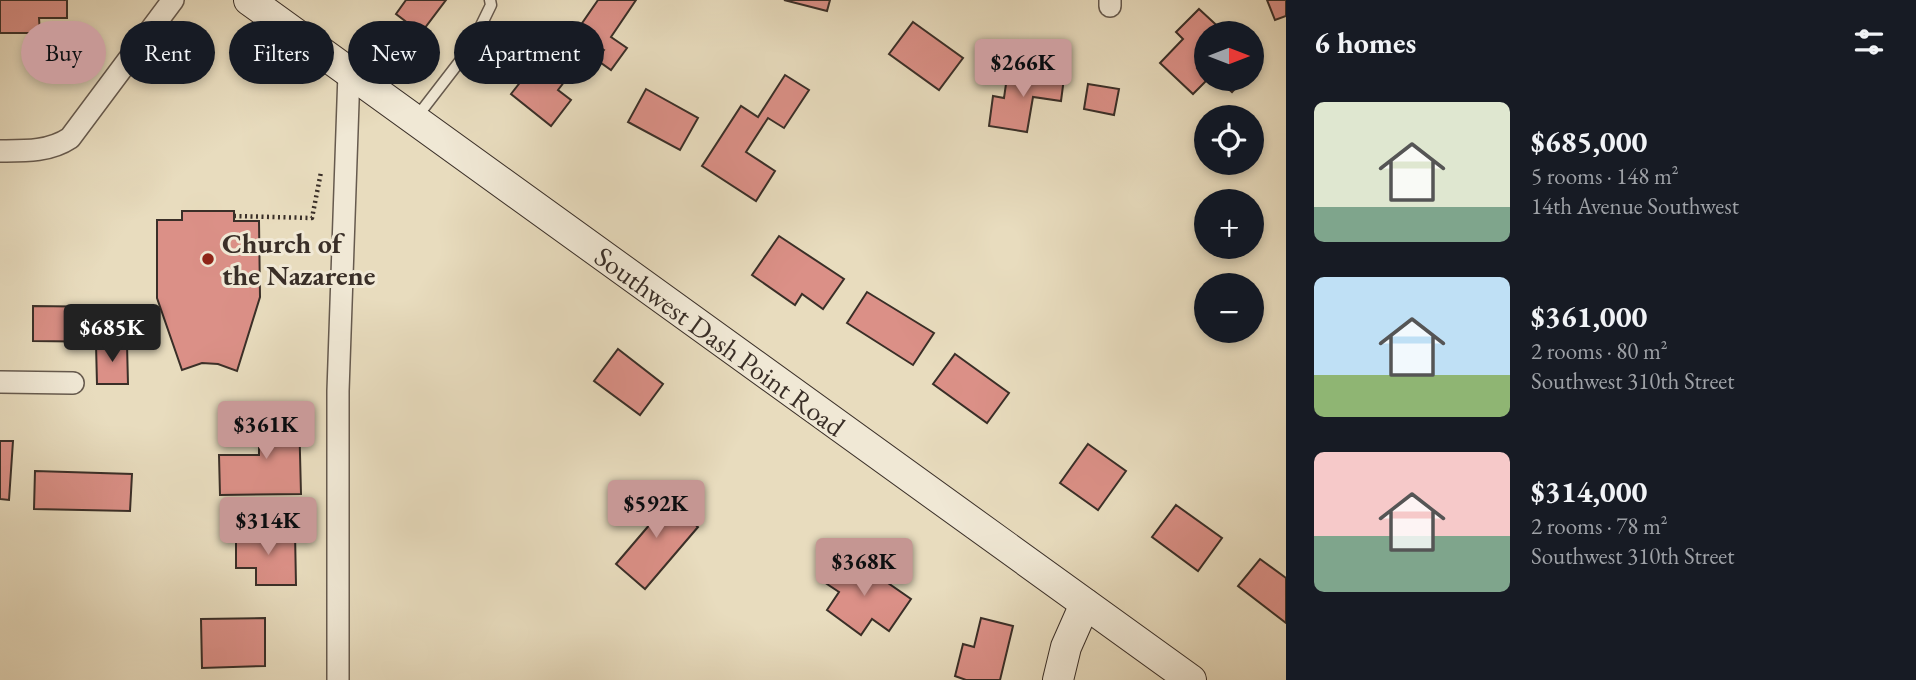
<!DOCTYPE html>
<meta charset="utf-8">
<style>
:root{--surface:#171b24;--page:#20242c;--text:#f1f3f6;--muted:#9ea1a6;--accent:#c59692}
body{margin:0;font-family:"EB Garamond",serif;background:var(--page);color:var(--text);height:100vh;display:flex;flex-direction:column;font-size:26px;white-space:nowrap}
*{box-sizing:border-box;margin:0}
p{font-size:23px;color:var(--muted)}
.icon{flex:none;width:38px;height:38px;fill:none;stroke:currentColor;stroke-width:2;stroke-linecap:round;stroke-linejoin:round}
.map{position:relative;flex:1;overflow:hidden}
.drawer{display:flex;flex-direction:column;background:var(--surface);width:630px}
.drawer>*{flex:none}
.hud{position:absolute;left:21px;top:21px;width:665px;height:63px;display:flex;gap:14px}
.needle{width:46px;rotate:90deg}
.tools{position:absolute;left:1194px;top:21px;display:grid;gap:14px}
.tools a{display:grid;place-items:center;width:70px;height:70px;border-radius:50%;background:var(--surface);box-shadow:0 4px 10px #0003;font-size:35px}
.price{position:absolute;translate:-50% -60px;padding:0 16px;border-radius:7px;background:var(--accent);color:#111;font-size:23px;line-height:46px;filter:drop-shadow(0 2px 4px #0008)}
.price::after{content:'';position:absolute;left:50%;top:42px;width:21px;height:16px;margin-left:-10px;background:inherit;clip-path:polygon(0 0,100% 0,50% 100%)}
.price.selected{background:#222;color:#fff}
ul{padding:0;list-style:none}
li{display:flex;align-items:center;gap:21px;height:175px;padding:0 28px}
li span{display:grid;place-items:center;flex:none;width:196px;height:140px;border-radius:10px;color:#555}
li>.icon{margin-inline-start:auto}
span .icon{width:84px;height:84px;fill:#fffc;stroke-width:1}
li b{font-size:30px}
h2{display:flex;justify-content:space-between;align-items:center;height:84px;padding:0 28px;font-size:30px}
.pill{padding:0 24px;border-radius:32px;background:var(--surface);box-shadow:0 4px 10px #0003;font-size:24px;line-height:63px}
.pill.selected{background:var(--accent);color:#111}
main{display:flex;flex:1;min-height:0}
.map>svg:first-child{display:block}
</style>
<main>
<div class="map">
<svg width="1286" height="680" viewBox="0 0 1286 680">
<rect width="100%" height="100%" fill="#e8dcbe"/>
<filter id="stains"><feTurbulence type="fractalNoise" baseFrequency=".00286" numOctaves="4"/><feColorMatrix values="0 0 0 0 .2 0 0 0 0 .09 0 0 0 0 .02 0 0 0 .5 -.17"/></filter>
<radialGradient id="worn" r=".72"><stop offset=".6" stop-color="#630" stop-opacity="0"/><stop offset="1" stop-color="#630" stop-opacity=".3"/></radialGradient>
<g fill="#db9087" stroke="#3a2f28" stroke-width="2">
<path d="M0,0H67V18H39L40,33H0Z"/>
<path d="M406,0H446L421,33L396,14Z"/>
<path d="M598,0H636L611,37L627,48L611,70L597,60L604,50L576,32Z"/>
<path d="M784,0H830L827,11Z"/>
<path d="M1267,0H1286V16L1275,20Z"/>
<path d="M1199,9L1225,33H1206V59L1197,68L1208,79L1193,94L1160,63L1183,39L1176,32Z"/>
<path d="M913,22L963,58L939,90L889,54Z"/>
<path d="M551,43L578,64L558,90L571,100L551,126L511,94Z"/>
<path d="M1008,70L1064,78L1061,101L1033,97L1027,132L989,126L993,96L1004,98Z"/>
<path d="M785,75L809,90L784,128L768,118L746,152L775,171L756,201L702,166L741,106L758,117Z"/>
<path d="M1217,79H1244L1232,92Z"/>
<path d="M1088,84L1119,89L1114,115L1084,109Z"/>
<path d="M646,89L698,118L680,150L628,122Z"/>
<path d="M182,211H234V221H259L260,297L237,371L218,364L202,363L182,370L157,298V220H182Z"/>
<path d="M779,236L844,279L823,309L802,294L795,305L752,275Z"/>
<path d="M867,292L934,333L913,365L847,323Z"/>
<path d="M33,306L114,307V342L33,341Z"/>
<path d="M96,344H127L128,384H97Z"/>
<path d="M618,349L663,384L640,415L594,381Z"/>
<path d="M955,354L1009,393L987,423L933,384Z"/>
<path d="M299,414L301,494L220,495L219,455H259V415Z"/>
<path d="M0,441H13L9,500L0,499Z"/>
<path d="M1088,444L1126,471L1098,510L1060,483Z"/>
<path d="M35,471L132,474L130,511L34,509Z"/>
<path d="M655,491L698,527L645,589L616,564L651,523L637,511Z"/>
<path d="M1176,505L1222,538L1198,571L1152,537Z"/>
<path d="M295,532L296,585H256V568H236V533Z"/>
<path d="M841,559L855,569L859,563L911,599L889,631L872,619L861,635L827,610L839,592L824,582Z"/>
<path d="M1260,559L1286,578V623L1238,586Z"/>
<path d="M265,618V666L202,668L201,619Z"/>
<path d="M981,618L1013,626L1000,680H966L955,676L963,644L974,647Z"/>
</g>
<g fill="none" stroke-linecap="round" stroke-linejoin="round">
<g stroke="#665a4e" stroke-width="13">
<path id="lane" d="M416,118L470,48L491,5L490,0"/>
</g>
<g stroke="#665a4e" stroke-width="24">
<g id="street">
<path d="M1110,0V6"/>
<path d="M0,151C24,151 49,152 70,138L173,0"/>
<path d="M0,382L73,383"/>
<path d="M338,680V391L349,73"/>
</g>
</g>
<g stroke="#3a2f28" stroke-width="32">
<g id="secondary">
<path d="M249,0L1191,680"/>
<path d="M1058,680L1066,647L1085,604"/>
</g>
</g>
<path stroke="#3a2f28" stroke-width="4.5" stroke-dasharray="2 3.5" stroke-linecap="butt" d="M234,216L312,218L321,172"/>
<use href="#lane" stroke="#f0e8d5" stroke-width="10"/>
<use href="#street" stroke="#f0e8d5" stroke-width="21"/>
<use href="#secondary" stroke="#f0e8d5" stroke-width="30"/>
</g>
<circle fill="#8f2418" stroke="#f0e8d5" stroke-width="2.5" cx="208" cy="259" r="7"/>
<g text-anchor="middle" stroke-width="6" stroke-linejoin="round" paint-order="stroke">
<g font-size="28" font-weight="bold" fill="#3a2f28" stroke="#f0e8d5" text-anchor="start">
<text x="222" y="253">Church of<tspan x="222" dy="32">the Nazarene</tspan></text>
</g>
<g font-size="28" fill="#3a2f28" stroke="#f0e8d5">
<text transform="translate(720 341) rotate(36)" y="10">Southwest Dash Point Road</text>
</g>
</g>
<rect width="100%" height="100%" filter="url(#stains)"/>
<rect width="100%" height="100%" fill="url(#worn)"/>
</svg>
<div class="tools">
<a><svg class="needle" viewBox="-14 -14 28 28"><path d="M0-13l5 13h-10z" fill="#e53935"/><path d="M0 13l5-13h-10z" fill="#9ea1a6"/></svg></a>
<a><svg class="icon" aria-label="locate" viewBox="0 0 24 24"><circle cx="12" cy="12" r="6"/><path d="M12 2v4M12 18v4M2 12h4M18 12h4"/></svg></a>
<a>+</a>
<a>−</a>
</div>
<b class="price" style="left:1023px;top:99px">$266K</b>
<b class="price selected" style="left:112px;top:364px">$685K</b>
<b class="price" style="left:266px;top:461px">$361K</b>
<b class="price" style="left:656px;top:540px">$592K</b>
<b class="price" style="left:268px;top:557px">$314K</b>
<b class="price" style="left:864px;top:598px">$368K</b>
<div class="hud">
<a class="pill selected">Buy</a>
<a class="pill">Rent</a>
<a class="pill">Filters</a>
<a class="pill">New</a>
<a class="pill">Apartment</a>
</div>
</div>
<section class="drawer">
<h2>6 homes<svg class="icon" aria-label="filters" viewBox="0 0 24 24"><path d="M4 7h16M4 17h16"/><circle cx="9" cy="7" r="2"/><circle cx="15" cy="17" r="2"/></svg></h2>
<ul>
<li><span style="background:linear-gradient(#dfe7d0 75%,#7fa58c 0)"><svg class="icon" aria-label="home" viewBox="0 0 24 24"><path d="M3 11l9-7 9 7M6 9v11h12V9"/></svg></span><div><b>$685,000</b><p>5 rooms · 148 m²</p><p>14th Avenue Southwest</p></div></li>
<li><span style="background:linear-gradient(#bfe0f5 70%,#8fb573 0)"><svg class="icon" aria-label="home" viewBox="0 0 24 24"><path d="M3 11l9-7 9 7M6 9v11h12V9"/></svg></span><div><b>$361,000</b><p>2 rooms · 80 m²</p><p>Southwest 310th Street</p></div></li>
<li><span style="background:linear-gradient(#f6c9c9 60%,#7fa58c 0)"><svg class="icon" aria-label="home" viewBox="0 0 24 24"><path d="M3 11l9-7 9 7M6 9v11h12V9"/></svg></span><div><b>$314,000</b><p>2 rooms · 78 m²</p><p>Southwest 310th Street</p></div></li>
</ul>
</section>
</main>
